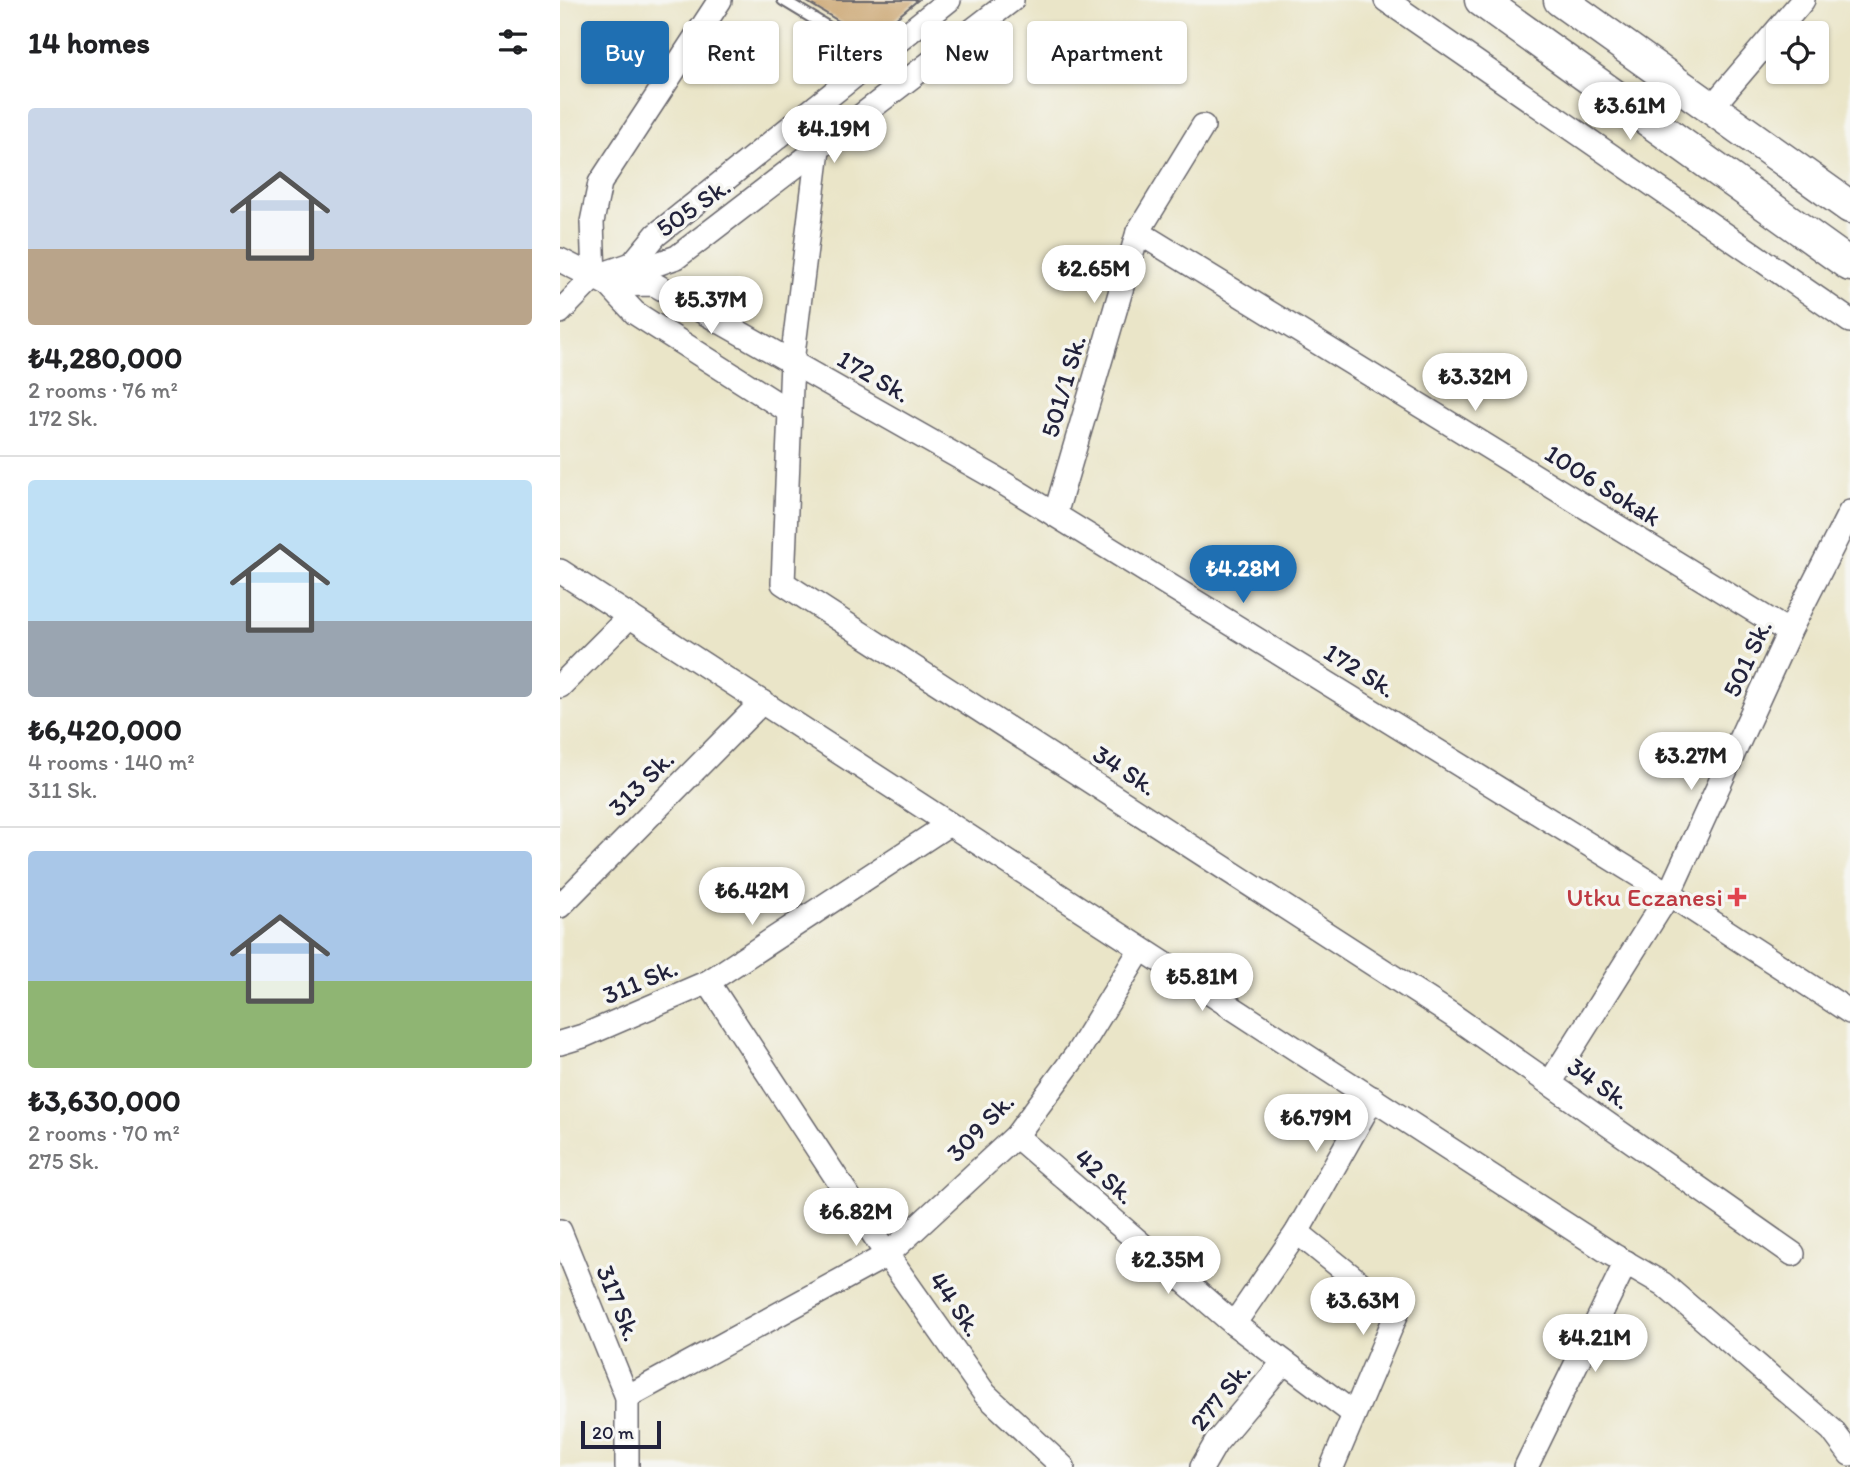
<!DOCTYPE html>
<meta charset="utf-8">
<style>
:root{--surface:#fff;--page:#f2f2f2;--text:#202124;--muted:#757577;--line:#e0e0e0;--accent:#1f6fb2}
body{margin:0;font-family:Itim,sans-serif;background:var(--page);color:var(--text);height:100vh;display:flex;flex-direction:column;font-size:26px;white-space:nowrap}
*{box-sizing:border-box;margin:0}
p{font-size:23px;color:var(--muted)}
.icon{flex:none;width:38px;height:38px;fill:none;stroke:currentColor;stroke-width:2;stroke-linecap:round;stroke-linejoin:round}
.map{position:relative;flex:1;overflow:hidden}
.side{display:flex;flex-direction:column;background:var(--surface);width:560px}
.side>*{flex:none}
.guide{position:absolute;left:21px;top:21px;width:665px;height:63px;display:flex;gap:14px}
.fabs{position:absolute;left:1206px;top:21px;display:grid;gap:14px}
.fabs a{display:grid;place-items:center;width:63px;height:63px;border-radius:7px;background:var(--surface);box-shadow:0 2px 5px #0004;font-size:35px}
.scale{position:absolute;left:21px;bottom:18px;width:80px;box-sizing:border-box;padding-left:7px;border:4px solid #22223b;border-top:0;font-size:19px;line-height:24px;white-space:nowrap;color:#22223b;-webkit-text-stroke:5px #f6f6f2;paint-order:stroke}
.price{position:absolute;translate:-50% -60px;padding:0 16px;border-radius:24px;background:#fff;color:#222;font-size:23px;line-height:46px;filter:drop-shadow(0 2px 4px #0008)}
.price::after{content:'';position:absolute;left:50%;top:42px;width:21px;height:16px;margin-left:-10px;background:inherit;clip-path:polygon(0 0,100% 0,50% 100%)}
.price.active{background:var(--accent);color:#fff}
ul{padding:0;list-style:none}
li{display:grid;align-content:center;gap:14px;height:371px;padding:0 28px}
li+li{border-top:2px solid var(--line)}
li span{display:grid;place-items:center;height:217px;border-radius:7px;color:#555}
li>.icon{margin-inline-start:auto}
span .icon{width:126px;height:126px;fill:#fffc;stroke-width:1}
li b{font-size:30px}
h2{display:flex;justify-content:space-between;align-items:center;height:84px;padding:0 28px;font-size:30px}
.pill{padding:0 24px;border-radius:7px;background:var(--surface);box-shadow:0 2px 5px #0004;font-size:24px;line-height:63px}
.pill.active{background:var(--accent);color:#fff}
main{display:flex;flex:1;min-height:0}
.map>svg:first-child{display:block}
</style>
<main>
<section class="side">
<h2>14 homes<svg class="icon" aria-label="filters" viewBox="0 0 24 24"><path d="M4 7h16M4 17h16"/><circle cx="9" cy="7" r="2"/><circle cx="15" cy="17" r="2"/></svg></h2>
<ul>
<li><span style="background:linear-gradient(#c9d6e8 65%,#b9a48a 0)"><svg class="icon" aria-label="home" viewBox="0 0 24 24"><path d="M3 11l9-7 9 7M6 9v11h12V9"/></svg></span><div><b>₺4,280,000</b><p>2 rooms · 76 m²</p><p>172 Sk.</p></div></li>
<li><span style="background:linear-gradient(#bfe0f5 65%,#9aa5b1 0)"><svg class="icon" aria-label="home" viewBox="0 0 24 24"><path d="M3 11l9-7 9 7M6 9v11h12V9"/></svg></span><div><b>₺6,420,000</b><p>4 rooms · 140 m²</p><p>311 Sk.</p></div></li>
<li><span style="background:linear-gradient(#a9c7e8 60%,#8fb573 0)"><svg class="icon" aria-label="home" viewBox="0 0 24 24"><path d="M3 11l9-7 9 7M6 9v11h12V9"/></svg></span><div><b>₺3,630,000</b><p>2 rooms · 70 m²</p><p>275 Sk.</p></div></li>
</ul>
</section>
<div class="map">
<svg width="1290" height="1467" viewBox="0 0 1290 1467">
<rect width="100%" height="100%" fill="#f6f6f2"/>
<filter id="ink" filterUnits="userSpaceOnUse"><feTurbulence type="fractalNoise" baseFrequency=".0143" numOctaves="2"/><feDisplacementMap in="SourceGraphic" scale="14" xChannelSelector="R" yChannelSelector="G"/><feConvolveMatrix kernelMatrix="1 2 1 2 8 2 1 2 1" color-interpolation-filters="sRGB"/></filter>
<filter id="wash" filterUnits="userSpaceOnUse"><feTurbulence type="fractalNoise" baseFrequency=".00686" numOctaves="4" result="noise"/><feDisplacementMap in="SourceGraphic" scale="28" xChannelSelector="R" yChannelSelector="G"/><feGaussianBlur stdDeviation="1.57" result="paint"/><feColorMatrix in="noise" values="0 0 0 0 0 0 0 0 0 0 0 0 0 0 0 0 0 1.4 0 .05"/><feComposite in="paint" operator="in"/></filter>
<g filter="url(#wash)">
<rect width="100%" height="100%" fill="#eae5c8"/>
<g id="blocks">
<path fill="#caa470" d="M244,0H358L310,40Z"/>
</g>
</g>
<g filter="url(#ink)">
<use href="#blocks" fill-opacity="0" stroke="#68666c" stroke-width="2"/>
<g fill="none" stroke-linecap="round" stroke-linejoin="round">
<g stroke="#68666c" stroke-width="14">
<path id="lane" d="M223,0L317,57"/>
</g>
<g stroke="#68666c" stroke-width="26">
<g id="street">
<path d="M826,0L1290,321"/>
<path d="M256,107L258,150L232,362L223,583L892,1015L1233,1254"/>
<path d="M1151,108L1243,0"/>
<path d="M578,232L1229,632"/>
<path d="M0,260L49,285L75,313L230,412"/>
<path d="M72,264L96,235L389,0"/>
<path d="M34,277L32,222L40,183L160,0"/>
<path d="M49,285L94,284L432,476L1109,894L1290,1012"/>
<path d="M0,312L34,277L72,264L94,265L117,257L452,0"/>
<path d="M495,515L578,232L643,126"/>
<path d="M0,571L1053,1255L1103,1284L1272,1430L1290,1454"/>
<path d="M0,686L70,616"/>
<path d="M0,906L202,702"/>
<path d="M148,982L327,1255L425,1394L503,1467"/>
<path d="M0,1043L23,1036L148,982L389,824"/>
<path d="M990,1083L1109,894L1229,632L1290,512"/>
<path d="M456,1136L674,1324L794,1414"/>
<path d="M0,1231L67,1397V1467"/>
<path d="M737,1232L837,1313L772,1467"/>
<path d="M674,1324L737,1232L813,1098"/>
<path d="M67,1397L327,1255L456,1136L516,1055L581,949"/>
<path d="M642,1467L656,1443L724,1362"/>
<path d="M966,1467L1066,1262"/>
</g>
</g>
<g stroke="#68666c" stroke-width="35">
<g id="secondary">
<path d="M921,0L1290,265"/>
<path d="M1000,0L1290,207"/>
</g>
</g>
<use href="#lane" stroke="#fff" stroke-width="10"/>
<use href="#street" stroke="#fff" stroke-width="23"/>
<use href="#secondary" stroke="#fff" stroke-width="32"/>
</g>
</g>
<path fill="#e0444e" stroke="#f6f6f2" stroke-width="2.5" d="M1173.5 886.5h7v7h7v7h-7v7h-7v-7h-7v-7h7z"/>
<g text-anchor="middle" stroke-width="7" stroke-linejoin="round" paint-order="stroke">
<g font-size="26" fill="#22223b" stroke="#f6f6f2">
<text transform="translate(133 207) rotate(-35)" y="9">505 Sk.</text>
<text transform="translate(314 376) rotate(30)" y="9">172 Sk.</text>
<text transform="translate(503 386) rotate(-74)" y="9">501/1 Sk.</text>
<text transform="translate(1043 485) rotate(32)" y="9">1006 Sokak</text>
<text transform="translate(1187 658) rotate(-65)" y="9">501 Sk.</text>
<text transform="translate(800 670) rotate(32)" y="9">172 Sk.</text>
<text transform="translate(565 770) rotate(33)" y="9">34 Sk.</text>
<text transform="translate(81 783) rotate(-45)" y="9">313 Sk.</text>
<text transform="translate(80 981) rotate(-23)" y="9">311 Sk.</text>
<text transform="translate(1039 1083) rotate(35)" y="9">34 Sk.</text>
<text transform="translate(420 1127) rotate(-46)" y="9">309 Sk.</text>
<text transform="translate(545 1176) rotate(41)" y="9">42 Sk.</text>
<text transform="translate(59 1303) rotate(68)" y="9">317 Sk.</text>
<text transform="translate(396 1304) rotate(55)" y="9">44 Sk.</text>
<text transform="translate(660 1396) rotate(-51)" y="9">277 Sk.</text>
</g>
<g font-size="26" fill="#be3a42" stroke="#f6f6f2" text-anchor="end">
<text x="1163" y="906">Utku Eczanesi</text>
</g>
</g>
</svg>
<div class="fabs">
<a><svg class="icon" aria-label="locate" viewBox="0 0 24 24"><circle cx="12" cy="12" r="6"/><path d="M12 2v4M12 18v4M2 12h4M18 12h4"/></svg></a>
</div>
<div class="scale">20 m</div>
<b class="price" style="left:1070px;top:142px">₺3.61M</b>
<b class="price" style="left:274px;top:165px">₺4.19M</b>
<b class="price" style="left:534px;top:305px">₺2.65M</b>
<b class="price" style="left:151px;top:336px">₺5.37M</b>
<b class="price" style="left:915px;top:413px">₺3.32M</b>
<b class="price active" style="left:683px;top:605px">₺4.28M</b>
<b class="price" style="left:1131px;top:792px">₺3.27M</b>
<b class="price" style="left:192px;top:927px">₺6.42M</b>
<b class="price" style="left:642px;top:1013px">₺5.81M</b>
<b class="price" style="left:756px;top:1154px">₺6.79M</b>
<b class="price" style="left:296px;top:1248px">₺6.82M</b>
<b class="price" style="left:608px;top:1296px">₺2.35M</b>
<b class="price" style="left:803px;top:1337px">₺3.63M</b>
<b class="price" style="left:1035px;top:1374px">₺4.21M</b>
<div class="guide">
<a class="pill active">Buy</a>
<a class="pill">Rent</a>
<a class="pill">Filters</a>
<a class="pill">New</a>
<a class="pill">Apartment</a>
</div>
</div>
</main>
